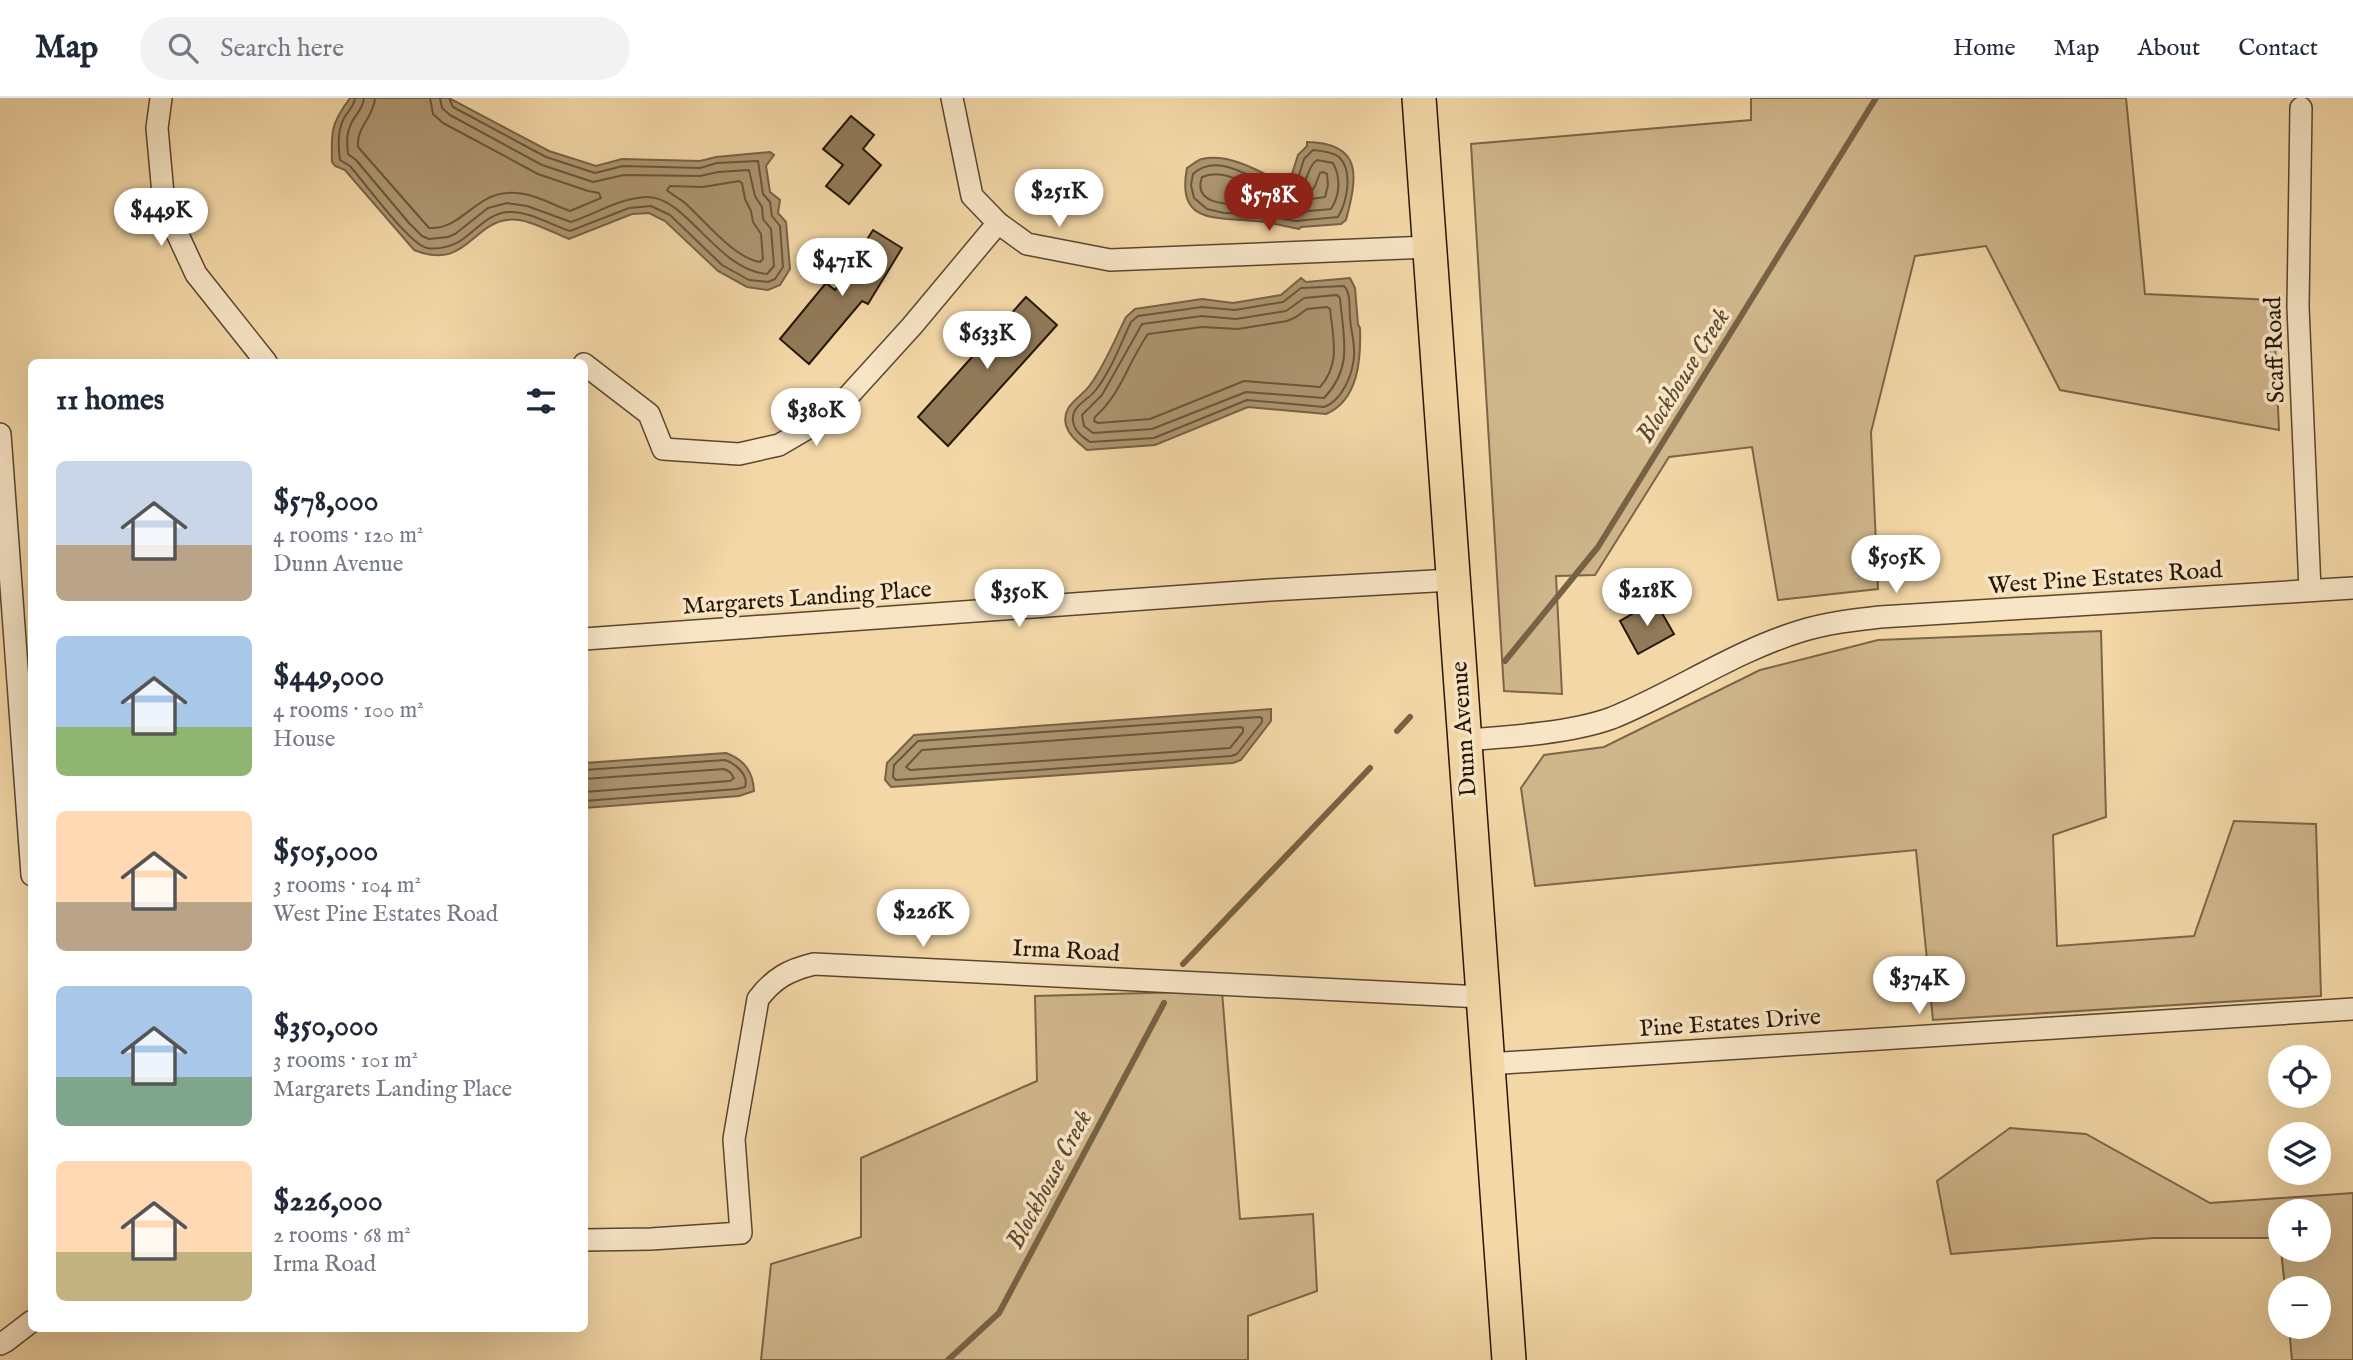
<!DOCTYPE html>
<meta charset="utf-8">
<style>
:root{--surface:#fff;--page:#f2f2f3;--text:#1f2937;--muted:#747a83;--line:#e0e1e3;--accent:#8f2418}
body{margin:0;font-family:"IM FELL English",serif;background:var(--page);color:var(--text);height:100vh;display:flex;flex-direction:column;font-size:26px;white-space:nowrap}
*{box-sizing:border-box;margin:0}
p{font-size:23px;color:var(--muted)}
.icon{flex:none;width:38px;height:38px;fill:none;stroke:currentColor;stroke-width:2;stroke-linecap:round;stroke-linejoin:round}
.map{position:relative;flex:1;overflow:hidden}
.panel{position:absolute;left:28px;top:261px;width:560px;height:973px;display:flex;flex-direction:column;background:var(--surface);border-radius:10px;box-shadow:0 7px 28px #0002}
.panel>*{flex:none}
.fabs{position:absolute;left:2268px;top:947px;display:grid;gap:14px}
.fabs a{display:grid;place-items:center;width:63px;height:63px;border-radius:50%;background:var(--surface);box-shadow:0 7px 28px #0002;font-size:35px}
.price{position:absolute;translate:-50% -60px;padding:0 16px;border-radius:24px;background:#fff;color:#222;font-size:23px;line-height:46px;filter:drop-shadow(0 2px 4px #0008)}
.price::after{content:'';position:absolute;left:50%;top:42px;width:21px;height:16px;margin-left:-10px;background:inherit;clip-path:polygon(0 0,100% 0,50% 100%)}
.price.on{background:var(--accent);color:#fff}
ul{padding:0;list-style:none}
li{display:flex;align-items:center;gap:21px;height:175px;padding:0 28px}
li span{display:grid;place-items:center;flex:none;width:196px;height:140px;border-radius:10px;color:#555}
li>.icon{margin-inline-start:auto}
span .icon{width:84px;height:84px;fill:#fffc;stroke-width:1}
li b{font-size:30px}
h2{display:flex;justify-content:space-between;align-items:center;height:84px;padding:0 28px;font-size:30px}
header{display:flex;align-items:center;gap:42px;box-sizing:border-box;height:98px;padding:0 35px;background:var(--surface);border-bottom:2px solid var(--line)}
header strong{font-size:33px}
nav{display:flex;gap:38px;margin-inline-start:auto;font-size:24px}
.search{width:490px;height:63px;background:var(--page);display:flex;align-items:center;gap:18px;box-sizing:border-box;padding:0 24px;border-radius:38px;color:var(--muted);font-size:26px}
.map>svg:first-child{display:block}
</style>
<header>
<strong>Map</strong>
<div class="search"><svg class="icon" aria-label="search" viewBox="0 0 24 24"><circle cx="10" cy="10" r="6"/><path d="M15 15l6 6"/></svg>Search here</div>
<nav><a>Home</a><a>Map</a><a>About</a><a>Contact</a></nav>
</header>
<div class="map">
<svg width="2353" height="1262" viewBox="0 0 2353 1262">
<rect width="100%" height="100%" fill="#f3d7a7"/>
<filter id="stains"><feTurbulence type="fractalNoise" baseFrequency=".00286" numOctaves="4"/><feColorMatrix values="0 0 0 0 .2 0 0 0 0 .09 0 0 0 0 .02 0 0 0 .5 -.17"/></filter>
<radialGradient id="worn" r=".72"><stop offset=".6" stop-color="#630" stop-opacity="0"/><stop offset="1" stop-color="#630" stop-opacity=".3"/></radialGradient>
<g fill="#d0b68b" stroke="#7b6648" stroke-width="2">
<path d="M1751,0H2126L2145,196L2273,202L2279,332L2060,292L1986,148L1915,158L1871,334L1878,491L1778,502L1752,349L1669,359L1595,477L1556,478L1562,596L1504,593L1471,46L1751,22Z"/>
<path d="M2101,533L2106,719L2053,737L2057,848L2194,838L2234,723L2316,726L2321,898L1933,922L1916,752L1535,788L1521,690L1544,657L1604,649L1760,572L1878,542Z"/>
<path d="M1222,893L1240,1121L1313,1116L1317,1193L1248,1218V1262H761L771,1166L861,1139V1060L1037,983L1035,898Z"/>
<path d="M2010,1030L2086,1036L2210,1105L2353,1095V1262H2292L2289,1229L2319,1228V1190H2285L2281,1152H2319V1113H2280V1148L2279,1140H2153L1951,1156L1937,1083Z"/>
</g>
<g fill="#ad9570" stroke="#776245" stroke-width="2">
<path d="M350,0H449L549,53L596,68L622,61L700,63L716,59L770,54L774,57L766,68L770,94L780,102L778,115L786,124L790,171L780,187L768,192L747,189L718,173L665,123L649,115L632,116L569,141C551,134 526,119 507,122C472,126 465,173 414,152L345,72L335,68L332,64C331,33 331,26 350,0Z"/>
<path d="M1307,44C1364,45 1357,80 1346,122L1341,126L1301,129L1299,131C1284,128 1269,124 1255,123C1215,119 1176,126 1187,70C1191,68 1197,62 1202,61C1228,55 1257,72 1279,83L1292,76L1298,57L1307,48Z"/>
<path d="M1301,180L1306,184L1350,180L1355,190L1358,226L1360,230C1361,260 1359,302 1326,316L1248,309L1155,347L1087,352C1079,345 1069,338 1066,327C1061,307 1081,300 1090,287C1105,267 1115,241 1126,219L1135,211L1202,201L1233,205L1281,197Z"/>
<path d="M1271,611V623L1241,662L1233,665L891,689L885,682L887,665L914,637Z"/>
<path d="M726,655C745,662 753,674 754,693L739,698L585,710V665Z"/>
</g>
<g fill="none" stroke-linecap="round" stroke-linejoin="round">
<g stroke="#6a563a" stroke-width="2">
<path d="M355,0C354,9 348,13 344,20C337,33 338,48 340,62L350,68C364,84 409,146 427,150C438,152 454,148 463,141C477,131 490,115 508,114C529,113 551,127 570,133L629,110L651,108L670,117L722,167L749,182L768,184L775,181L783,169L780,128L772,118L770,104L763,96L758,63L717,65L700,70L623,68L595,75L546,59L453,9L449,0"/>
<path d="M364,0C363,12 355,16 351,26C346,36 347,45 348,56L356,62L409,125L422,138L429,141L448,139L455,136L488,110L507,105L527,108L571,124C596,116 619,100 647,99C686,98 717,172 767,176L774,168L771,131L763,121L762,109L755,98L749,72L718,74L700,78L624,77L593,84L542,67L450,17L442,10L440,0"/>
<path d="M375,0C374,19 356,29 358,49L429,130C461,132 474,97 507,95C529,93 551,106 570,113L601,100L599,95L588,93L538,76L443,25L433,16L430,0"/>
<path d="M1313,52C1321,53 1335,54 1340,60C1353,74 1347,104 1338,119L1296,123L1256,116L1224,115L1207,111L1194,100L1191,87L1193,76C1220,52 1255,85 1280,90L1298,80L1304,61Z"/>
<path d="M1317,62L1333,65C1341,80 1340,97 1331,111C1319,112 1305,114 1292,114C1280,113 1267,108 1254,107C1236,106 1191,110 1202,79C1233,66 1266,105 1286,97C1314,86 1303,72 1317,62Z"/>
<path d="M1323,74L1327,76L1328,87L1325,99L1311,101L1309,97L1315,88L1320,75Z"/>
<path d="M739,83L742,85L745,101L751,113L753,124L761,136L763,161L760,164C734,160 705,123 685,105C679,100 672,97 667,92L670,88L703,89Z"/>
<path d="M1344,188C1351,195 1349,209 1350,220C1351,233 1355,245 1354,258C1353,276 1342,303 1324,309L1247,302L1154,340L1090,344C1083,339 1074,333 1073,323C1071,308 1087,303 1095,293C1110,275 1121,245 1131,224L1138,218L1202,209L1235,212L1283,204L1301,190Z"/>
<path d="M1337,197L1340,200C1343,238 1354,269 1324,300L1246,294L1152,331L1093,335L1084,328L1082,317L1102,297L1142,226L1202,218L1236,221L1286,213L1304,200Z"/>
<path d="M1327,209L1330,211C1333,239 1341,266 1320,289L1244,283L1150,321L1098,325L1094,323L1095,319C1122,295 1128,264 1148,236L1202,229L1238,231L1287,223L1296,219L1307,211Z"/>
<path d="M1259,619L1262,620V624L1237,656L1231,658L896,682L893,679L894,667L918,643Z"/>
<path d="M1240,629L1243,630V634L1230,650L910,672L906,669L922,652Z"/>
<path d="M584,672L725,662C736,666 749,677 745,689L737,691L584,703"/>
<path d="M584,681L724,671L730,674L734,680L730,683L584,694"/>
</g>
<g stroke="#776245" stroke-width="6">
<path d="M1505,563L1598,449L1876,0"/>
<path d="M1397,633L1410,619"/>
<path d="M1183,866L1370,670"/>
<path d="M948,1262L999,1215L1164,905"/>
</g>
</g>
<g fill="#917a59" stroke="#261605" stroke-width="2">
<path d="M851,18L874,37L863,51L881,67L849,106L826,88L843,67L823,51Z"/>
<path d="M873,132L902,150L868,206L862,203L809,266L780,241L826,185L835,192Z"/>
<path d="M1026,199L1057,227L948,348L918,319Z"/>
<path d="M1655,503L1674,536L1638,556L1620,523Z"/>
</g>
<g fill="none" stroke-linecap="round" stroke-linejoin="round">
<g stroke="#59462e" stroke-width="24">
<g id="minor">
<path d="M161,0L157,30L164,107L196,176L266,264"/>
<path d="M952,0L972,98L998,125L1027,146L1110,162L1429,149"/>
<path d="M2301,10L2298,209L2310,492"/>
<path d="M584,266L649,316L663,351L739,356L779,347L832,316L912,228L998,125"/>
<path d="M0,336L32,777"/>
<path d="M584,541L1270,492L1452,482"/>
<path d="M1464,642C1508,639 1571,635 1612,620C1676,594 1735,553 1801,533C1827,525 1853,522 1880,519L2353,490"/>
<path d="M1487,966L2353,911"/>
<path d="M584,1142L651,1141L741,1135L734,1041L758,901C774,880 789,872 814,866L1482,899"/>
<path d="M0,1246L6,1243L32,1223"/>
</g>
</g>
<g stroke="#261605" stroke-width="36">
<path id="primary" d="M1419,0L1509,1262"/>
</g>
<use href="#minor" stroke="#f7e5c6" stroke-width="21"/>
<use href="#primary" stroke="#f3d7a7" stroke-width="33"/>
</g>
<g text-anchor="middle" stroke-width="7" stroke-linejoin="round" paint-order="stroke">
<g font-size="24" fill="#261605" stroke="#f7e5c6">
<text transform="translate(2274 252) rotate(-92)" y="8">Scaff Road</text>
<text transform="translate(2105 479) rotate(-4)" y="8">West Pine Estates Road</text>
<text transform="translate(807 499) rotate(-4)" y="8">Margarets Landing Place</text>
<text transform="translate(1463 631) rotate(-94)" y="8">Dunn Avenue</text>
<text transform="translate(1066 852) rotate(3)" y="8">Irma Road</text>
<text transform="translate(1730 924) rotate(-4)" y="8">Pine Estates Drive</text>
</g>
<g font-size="26" font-style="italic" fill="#5c4930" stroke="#f7e5c6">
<text transform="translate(1682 277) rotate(-58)" y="9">Blockhouse Creek</text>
<text transform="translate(1048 1081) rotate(-62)" y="9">Blockhouse Creek</text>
</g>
</g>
<rect width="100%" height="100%" filter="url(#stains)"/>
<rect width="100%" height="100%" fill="url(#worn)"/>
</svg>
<div class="fabs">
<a><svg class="icon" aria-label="locate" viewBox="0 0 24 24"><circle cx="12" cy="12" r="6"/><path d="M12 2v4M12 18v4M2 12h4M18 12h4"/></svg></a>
<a><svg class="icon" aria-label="layers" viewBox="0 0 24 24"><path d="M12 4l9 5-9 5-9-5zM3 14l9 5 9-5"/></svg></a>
<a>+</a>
<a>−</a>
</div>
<b class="price" style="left:1059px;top:131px">$251K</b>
<b class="price on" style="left:1269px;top:135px">$578K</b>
<b class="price" style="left:161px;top:150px">$449K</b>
<b class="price" style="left:842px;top:200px">$471K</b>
<b class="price" style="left:987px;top:273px">$633K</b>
<b class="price" style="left:816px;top:350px">$380K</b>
<b class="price" style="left:1896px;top:497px">$505K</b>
<b class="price" style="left:1647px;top:530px">$218K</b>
<b class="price" style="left:1019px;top:531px">$350K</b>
<b class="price" style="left:923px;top:851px">$226K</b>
<b class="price" style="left:1919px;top:918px">$374K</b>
<section class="panel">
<h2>11 homes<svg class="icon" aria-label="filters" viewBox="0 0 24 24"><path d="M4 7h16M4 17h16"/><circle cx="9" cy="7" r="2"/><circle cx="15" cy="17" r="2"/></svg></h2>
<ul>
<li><span style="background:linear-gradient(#c9d6e8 60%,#b9a48a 0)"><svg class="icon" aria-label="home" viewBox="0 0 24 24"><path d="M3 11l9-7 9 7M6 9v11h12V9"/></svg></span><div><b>$578,000</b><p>4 rooms · 120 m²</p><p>Dunn Avenue</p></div></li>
<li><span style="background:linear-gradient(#a9c7e8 65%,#8fb573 0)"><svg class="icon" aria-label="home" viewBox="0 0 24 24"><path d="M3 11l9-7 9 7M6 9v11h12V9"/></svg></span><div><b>$449,000</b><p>4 rooms · 100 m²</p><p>House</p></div></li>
<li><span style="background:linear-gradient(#ffd9b3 65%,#b9a48a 0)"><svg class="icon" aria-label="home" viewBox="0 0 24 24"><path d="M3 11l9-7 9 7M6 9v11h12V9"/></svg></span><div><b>$505,000</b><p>3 rooms · 104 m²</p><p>West Pine Estates Road</p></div></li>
<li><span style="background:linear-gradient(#a9c7e8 65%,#7fa58c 0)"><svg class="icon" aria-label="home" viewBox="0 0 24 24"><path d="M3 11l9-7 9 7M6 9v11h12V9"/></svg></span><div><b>$350,000</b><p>3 rooms · 101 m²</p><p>Margarets Landing Place</p></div></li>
<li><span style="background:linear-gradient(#ffd9b3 65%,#c2b280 0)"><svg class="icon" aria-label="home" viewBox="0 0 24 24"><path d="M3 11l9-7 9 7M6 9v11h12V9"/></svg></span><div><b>$226,000</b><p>2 rooms · 68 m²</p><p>Irma Road</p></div></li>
</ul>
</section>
</div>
